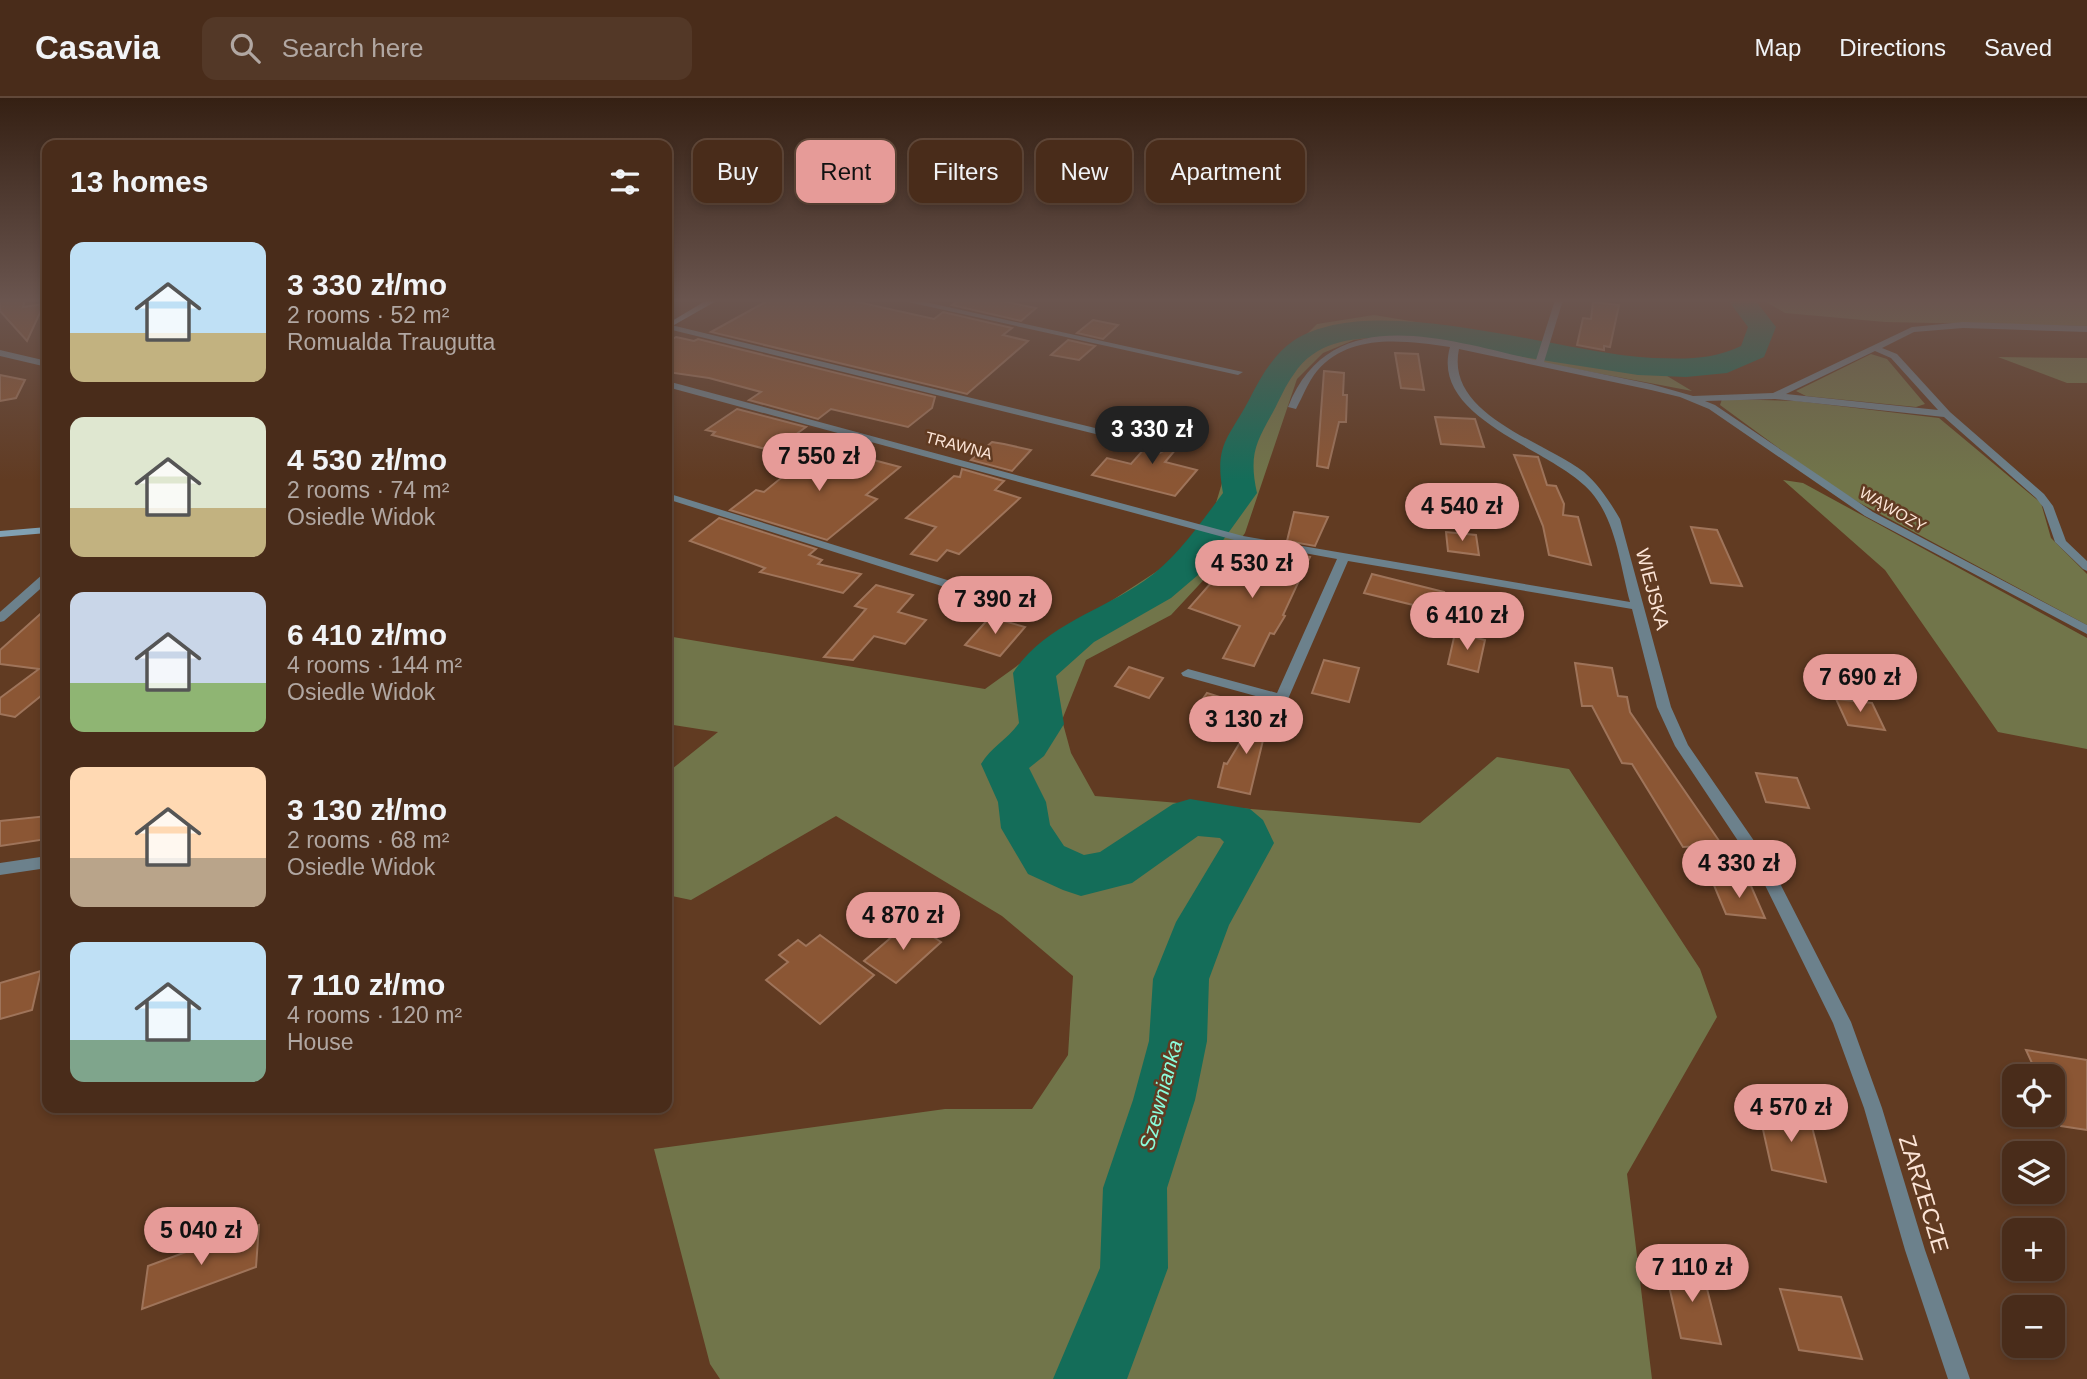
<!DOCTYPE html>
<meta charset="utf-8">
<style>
:root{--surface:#492c1a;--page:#533827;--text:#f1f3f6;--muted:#b1a7a2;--line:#614839;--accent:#e69b98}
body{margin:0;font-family:Helvetica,sans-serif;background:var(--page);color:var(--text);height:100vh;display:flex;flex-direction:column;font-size:26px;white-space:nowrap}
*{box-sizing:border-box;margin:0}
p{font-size:23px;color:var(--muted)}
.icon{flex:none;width:38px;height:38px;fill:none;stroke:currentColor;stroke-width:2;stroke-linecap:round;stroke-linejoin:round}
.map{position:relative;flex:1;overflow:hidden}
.side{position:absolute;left:42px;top:42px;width:630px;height:973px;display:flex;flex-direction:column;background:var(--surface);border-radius:14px;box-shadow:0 4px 10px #0003,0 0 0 2px var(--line)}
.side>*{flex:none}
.hud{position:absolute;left:693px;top:42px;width:665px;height:63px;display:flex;gap:14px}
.fabs{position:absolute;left:2002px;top:966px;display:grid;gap:14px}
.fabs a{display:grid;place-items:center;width:63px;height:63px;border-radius:14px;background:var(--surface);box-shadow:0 4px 10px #0003,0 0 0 2px var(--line);font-size:35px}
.price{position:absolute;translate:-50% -60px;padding:0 16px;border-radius:24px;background:var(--accent);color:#111;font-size:23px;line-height:46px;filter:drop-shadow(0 2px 4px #0008)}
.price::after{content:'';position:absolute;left:50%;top:42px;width:21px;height:16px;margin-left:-10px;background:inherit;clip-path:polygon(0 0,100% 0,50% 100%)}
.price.active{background:#222;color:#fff}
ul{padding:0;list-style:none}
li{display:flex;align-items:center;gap:21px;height:175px;padding:0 28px}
li span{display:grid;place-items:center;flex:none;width:196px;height:140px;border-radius:14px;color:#555}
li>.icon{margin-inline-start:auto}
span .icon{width:84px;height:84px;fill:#fffc;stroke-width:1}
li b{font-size:30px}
h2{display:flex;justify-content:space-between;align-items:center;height:84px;padding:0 28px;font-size:30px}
.chip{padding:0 24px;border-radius:14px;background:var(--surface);box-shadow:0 4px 10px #0003,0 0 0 2px var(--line);font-size:24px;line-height:63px}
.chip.active{background:var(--accent);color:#111}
header{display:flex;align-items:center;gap:42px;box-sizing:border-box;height:98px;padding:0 35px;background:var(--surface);border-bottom:2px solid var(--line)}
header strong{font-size:33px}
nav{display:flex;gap:38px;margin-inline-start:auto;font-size:24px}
.search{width:490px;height:63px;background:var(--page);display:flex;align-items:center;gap:18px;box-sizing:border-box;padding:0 24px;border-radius:14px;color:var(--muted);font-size:26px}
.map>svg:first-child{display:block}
</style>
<header>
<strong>Casavia</strong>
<div class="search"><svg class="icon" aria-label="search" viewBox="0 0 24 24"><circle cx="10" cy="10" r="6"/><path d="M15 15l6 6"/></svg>Search here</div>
<nav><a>Map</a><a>Directions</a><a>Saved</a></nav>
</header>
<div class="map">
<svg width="2087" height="1281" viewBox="0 0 2087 1281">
<rect width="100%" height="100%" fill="#613b22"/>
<g fill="#71754a">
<path d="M1763,202H2087V228L1885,224L1785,215Z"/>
<path d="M1374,217L1639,261L1692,293L1412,240L1382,238L1354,242L1323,255L1297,281L1245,435L1238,445L1171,517L1086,562L1062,622L1071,655L1095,698L1420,725L1497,659L1569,671L1700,871L1717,919L1627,1076L1652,1281H720L710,1266L654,1051L945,1011H1032L1068,957L1073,878L1002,818L836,718L691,802L667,797V675L718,634L667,626V538L985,591L1068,531L1179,459L1213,415L1240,325L1264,279L1317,226Z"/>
<path d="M1871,256L1887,261L1925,306L1916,309L1806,298L1796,293Z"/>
<path d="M1998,259L2087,260V285H2067Z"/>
<path d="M1722,301L1797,303L1939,320L2041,405L2051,440L2087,476V527L1858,404L1814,376L1720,307Z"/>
<path d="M1783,382L1803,385L2087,540V651L1998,634L1885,472Z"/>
</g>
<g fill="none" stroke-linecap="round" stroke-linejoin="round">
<path fill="#146d59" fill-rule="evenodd" d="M1728,202H1755L1776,229L1764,259L1727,275L1686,279L1638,277L1401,240C1362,239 1318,239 1294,276C1285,288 1280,301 1273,314C1255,346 1249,358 1257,395L1198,477L1171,500L1094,544L1056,578L1064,626L1044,658L1029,670L1046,704L1050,727L1064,748L1084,757L1100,754L1173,706L1190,701L1250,711L1263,722L1274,745L1229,827L1209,881L1207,943L1195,1002L1167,1090L1168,1170L1127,1281H1053L1100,1170L1103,1090L1133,1002L1149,943L1153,881L1176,824L1224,744L1220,740L1198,738L1132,785L1081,798L1063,792L1028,776L1001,730L998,704L981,666C991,649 1008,641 1019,625L1013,575C1043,528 1101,513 1144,483C1177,460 1199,427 1223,395C1214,347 1228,341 1249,302C1260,280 1273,257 1293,243C1373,190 1559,256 1653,260C1685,261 1712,262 1741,248L1748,229Z"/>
</g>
<g fill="#8b5634" stroke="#9f745a" stroke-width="2">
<path d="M0,202H25L23,209L44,206L27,243L0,213Z"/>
<path d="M769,202H849L934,221L943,214L1012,230L1003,237L1028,243L967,296L711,234Z"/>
<path d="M959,202H997L1036,210L1021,223L952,207Z"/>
<path d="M1593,204L1619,207L1610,249L1604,248V252L1577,247L1583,220L1591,221Z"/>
<path d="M1093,222L1118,227L1103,241L1077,235Z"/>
<path d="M676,239L694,243L698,241L935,299L932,310L908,329L831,311L818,321L749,302L761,294L709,280L667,274V244Z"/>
<path d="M1068,242L1095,248L1079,262L1051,257Z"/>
<path d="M1395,255L1418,256L1424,292L1401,290Z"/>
<path d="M1324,273L1344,275L1343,297H1347L1346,324H1339L1328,370L1317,368Z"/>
<path d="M0,277L25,282L16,300L0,303Z"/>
<path d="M737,311L806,329L773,353L712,337L715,334L706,332Z"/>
<path d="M1435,319L1475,321L1484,349L1441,346Z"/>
<path d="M1166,326L1192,332L1165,364L1197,372L1175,398L1092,377L1107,360L1131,366L1144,351L1160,355L1167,351V347L1153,341Z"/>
<path d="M992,344L1004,346L1031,352L1012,373L971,362Z"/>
<path d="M820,348L900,369L866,397L877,401L827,442L730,412L756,392L764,394Z"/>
<path d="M1514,357L1538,359L1547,387L1556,388L1564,406L1563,417L1578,419L1591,467L1549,457L1543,428Z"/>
<path d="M962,371L1004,383L995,392L1020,400L959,456L947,452L937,463L911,456L936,429L906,420L954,378L960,379Z"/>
<path d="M1294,414L1328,419L1315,448L1287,443Z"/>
<path d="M719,420L816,451L809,457L822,462L818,466L861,476L843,495L760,474L765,470L690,443Z"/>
<path d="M1691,429L1717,432L1742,488L1711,485Z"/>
<path d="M1446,434L1476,437L1479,457L1448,453Z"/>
<path d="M1239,453L1264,461L1266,458L1282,461L1284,454L1310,459L1283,517L1285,518L1274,536L1270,535L1254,568L1223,560L1240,528L1189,510Z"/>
<path d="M1372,476L1444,494L1438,513L1364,495Z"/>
<path d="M876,487L913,497L898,514L926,522L905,546L874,538L853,562L824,559L866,511L855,508Z"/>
<path d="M47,510V593L15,619L0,616V600L39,571L0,566V552Z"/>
<path d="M990,519L1025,529L1000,558L965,547Z"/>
<path d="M1455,535L1485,542L1478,574L1448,566Z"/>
<path d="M1324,562L1359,570L1349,604L1312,595Z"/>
<path d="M1575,565L1612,570L1618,598L1627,599L1630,614L1722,747L1683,749L1632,666L1622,665L1592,608H1582Z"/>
<path d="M1129,569L1163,580L1149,600L1115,588Z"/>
<path d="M1207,595L1236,604L1225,622L1195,612Z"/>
<path d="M1836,601L1872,605L1885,632L1848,627Z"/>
<path d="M1265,603L1272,605L1250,696L1218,689L1224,665L1227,666Z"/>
<path d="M1756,675L1797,680L1809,710L1766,704Z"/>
<path d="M47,718V741L0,748V723Z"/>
<path d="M1713,785L1751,788L1765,820L1726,816Z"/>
<path d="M910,823L941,844L896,885L864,863Z"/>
<path d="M820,837L874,877L820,926L766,882L788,864L779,857L798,842L806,848Z"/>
<path d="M41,873L32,912L0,921V885Z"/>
<path d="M2026,952L2087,962V1032L2061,1028L2053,1009V978H2038Z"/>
<path d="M1790,1007L1799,1018L1810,1021L1826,1084L1772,1072L1758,1009L1786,1015Z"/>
<path d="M259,1127L256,1169L142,1211L148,1168Z"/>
<path d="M1664,1166L1702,1171L1721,1246L1681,1240Z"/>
<path d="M1780,1191L1841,1199L1862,1261L1799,1252Z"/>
</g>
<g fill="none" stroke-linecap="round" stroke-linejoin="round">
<g fill="#6c818c" fill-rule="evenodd">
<path d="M899,202H916L1243,274L1238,277Z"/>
<path d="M1555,202H1563L1544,264L1651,286L1693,298L1773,295L1912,229L1963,224L2087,228V234L1963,230L1914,234L1882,250L1897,256L1950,314L2044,396L2053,408L2066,443L2087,463V473L2083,471L2055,444L2043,409L2036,400L1944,319L1775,301L1705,303L1715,307L1873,414L2087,527V536L1865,418L1709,311L1680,299L1651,292L1459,251C1445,317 1544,343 1584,374C1599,387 1610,404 1620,421L1671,609L1688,647L1770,766L1851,924L1882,1010L1925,1152L1970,1281H1948L1905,1152L1864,1010L1833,925L1758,773L1675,648L1657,609L1632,511L1348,463L1288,601L1281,605L1183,578L1181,575L1188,571L1277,595L1337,461L1238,443L667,289V283L1243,438L1630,504C1620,467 1616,423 1591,394C1555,351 1429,322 1450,249C1405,243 1351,234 1317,273C1308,284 1303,298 1296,311L1288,309C1331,200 1449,243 1536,262ZM1875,253L1891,260L1938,312L1786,296Z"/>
<path d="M667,226L1161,346L1166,349L1161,352L668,231Z"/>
<path d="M0,252L47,263V269L0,258Z"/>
<path d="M667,395L1044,512L1046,515L1040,519L1036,518L667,401Z"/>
<path d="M43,476H47V485L4,523L0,524V514Z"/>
<path d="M47,758V770L0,777V765Z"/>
</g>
<g fill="#81a1b3" fill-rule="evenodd">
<path d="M707,202H718L667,231V226Z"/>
<path d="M47,429V435L0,439V433Z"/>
</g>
</g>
<linearGradient id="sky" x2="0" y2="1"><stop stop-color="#352013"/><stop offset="0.53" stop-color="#6a554f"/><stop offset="1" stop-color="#6a554f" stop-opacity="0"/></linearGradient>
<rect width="2087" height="382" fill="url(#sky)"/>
<g text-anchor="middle" stroke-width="5" stroke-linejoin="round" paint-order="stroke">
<g font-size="16" fill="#fce4d6" stroke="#613b22">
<text transform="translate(959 347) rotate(15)" y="6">TRAWNA</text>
<text transform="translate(1893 411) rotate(30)" y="6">WĄWOZY</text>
</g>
<g font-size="19" fill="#fce4d6" stroke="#613b22">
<text transform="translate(1653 491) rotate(75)" y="7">WIEJSKA</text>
</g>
<g font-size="21" font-style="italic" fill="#8afddc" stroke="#613b22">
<text transform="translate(1161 997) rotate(-75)" y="7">Szewnianka</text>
</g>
<g font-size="23" fill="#fce4d6" stroke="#613b22">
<text transform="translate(1924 1096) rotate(73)" y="8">ZARZECZE</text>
</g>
</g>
</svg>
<div class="fabs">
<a><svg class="icon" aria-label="locate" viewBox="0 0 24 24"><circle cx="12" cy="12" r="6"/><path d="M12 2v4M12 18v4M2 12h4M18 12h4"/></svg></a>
<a><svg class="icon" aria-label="layers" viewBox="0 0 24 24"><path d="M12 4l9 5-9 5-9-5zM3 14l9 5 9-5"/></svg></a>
<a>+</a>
<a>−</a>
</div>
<b class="price active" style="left:1152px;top:368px">3 330 zł</b>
<b class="price" style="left:819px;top:395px">7 550 zł</b>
<b class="price" style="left:1462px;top:445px">4 540 zł</b>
<b class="price" style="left:1252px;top:502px">4 530 zł</b>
<b class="price" style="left:995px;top:538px">7 390 zł</b>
<b class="price" style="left:1467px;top:554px">6 410 zł</b>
<b class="price" style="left:1860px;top:616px">7 690 zł</b>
<b class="price" style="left:1246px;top:658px">3 130 zł</b>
<b class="price" style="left:1739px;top:802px">4 330 zł</b>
<b class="price" style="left:903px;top:854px">4 870 zł</b>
<b class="price" style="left:1791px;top:1046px">4 570 zł</b>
<b class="price" style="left:201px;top:1169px">5 040 zł</b>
<b class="price" style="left:1692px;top:1206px">7 110 zł</b>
<div class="hud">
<a class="chip">Buy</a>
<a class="chip active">Rent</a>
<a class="chip">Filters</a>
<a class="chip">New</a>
<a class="chip">Apartment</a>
</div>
<section class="side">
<h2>13 homes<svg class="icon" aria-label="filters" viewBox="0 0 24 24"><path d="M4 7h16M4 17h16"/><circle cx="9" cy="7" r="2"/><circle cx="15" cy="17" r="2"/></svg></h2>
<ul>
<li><span style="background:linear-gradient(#bfe0f5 65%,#c2b280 0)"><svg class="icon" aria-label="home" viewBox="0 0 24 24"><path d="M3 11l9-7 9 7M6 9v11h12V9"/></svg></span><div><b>3 330 zł/mo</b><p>2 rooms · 52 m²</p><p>Romualda Traugutta</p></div></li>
<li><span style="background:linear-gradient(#dfe7d0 65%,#c2b280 0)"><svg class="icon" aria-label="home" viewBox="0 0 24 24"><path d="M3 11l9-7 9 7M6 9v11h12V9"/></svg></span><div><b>4 530 zł/mo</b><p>2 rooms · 74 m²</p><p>Osiedle Widok</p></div></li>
<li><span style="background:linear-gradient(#c9d6e8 65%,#8fb573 0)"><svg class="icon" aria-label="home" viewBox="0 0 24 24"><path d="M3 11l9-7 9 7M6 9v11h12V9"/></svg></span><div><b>6 410 zł/mo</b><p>4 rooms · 144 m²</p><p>Osiedle Widok</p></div></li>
<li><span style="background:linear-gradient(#ffd9b3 65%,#b9a48a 0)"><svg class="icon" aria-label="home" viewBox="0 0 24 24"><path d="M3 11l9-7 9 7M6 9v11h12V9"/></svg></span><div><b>3 130 zł/mo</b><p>2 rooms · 68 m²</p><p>Osiedle Widok</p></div></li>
<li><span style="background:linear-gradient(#bfe0f5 70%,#7fa58c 0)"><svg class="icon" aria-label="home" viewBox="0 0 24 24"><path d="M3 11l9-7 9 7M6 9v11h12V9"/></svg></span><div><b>7 110 zł/mo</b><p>4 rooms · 120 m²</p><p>House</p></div></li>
</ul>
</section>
</div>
